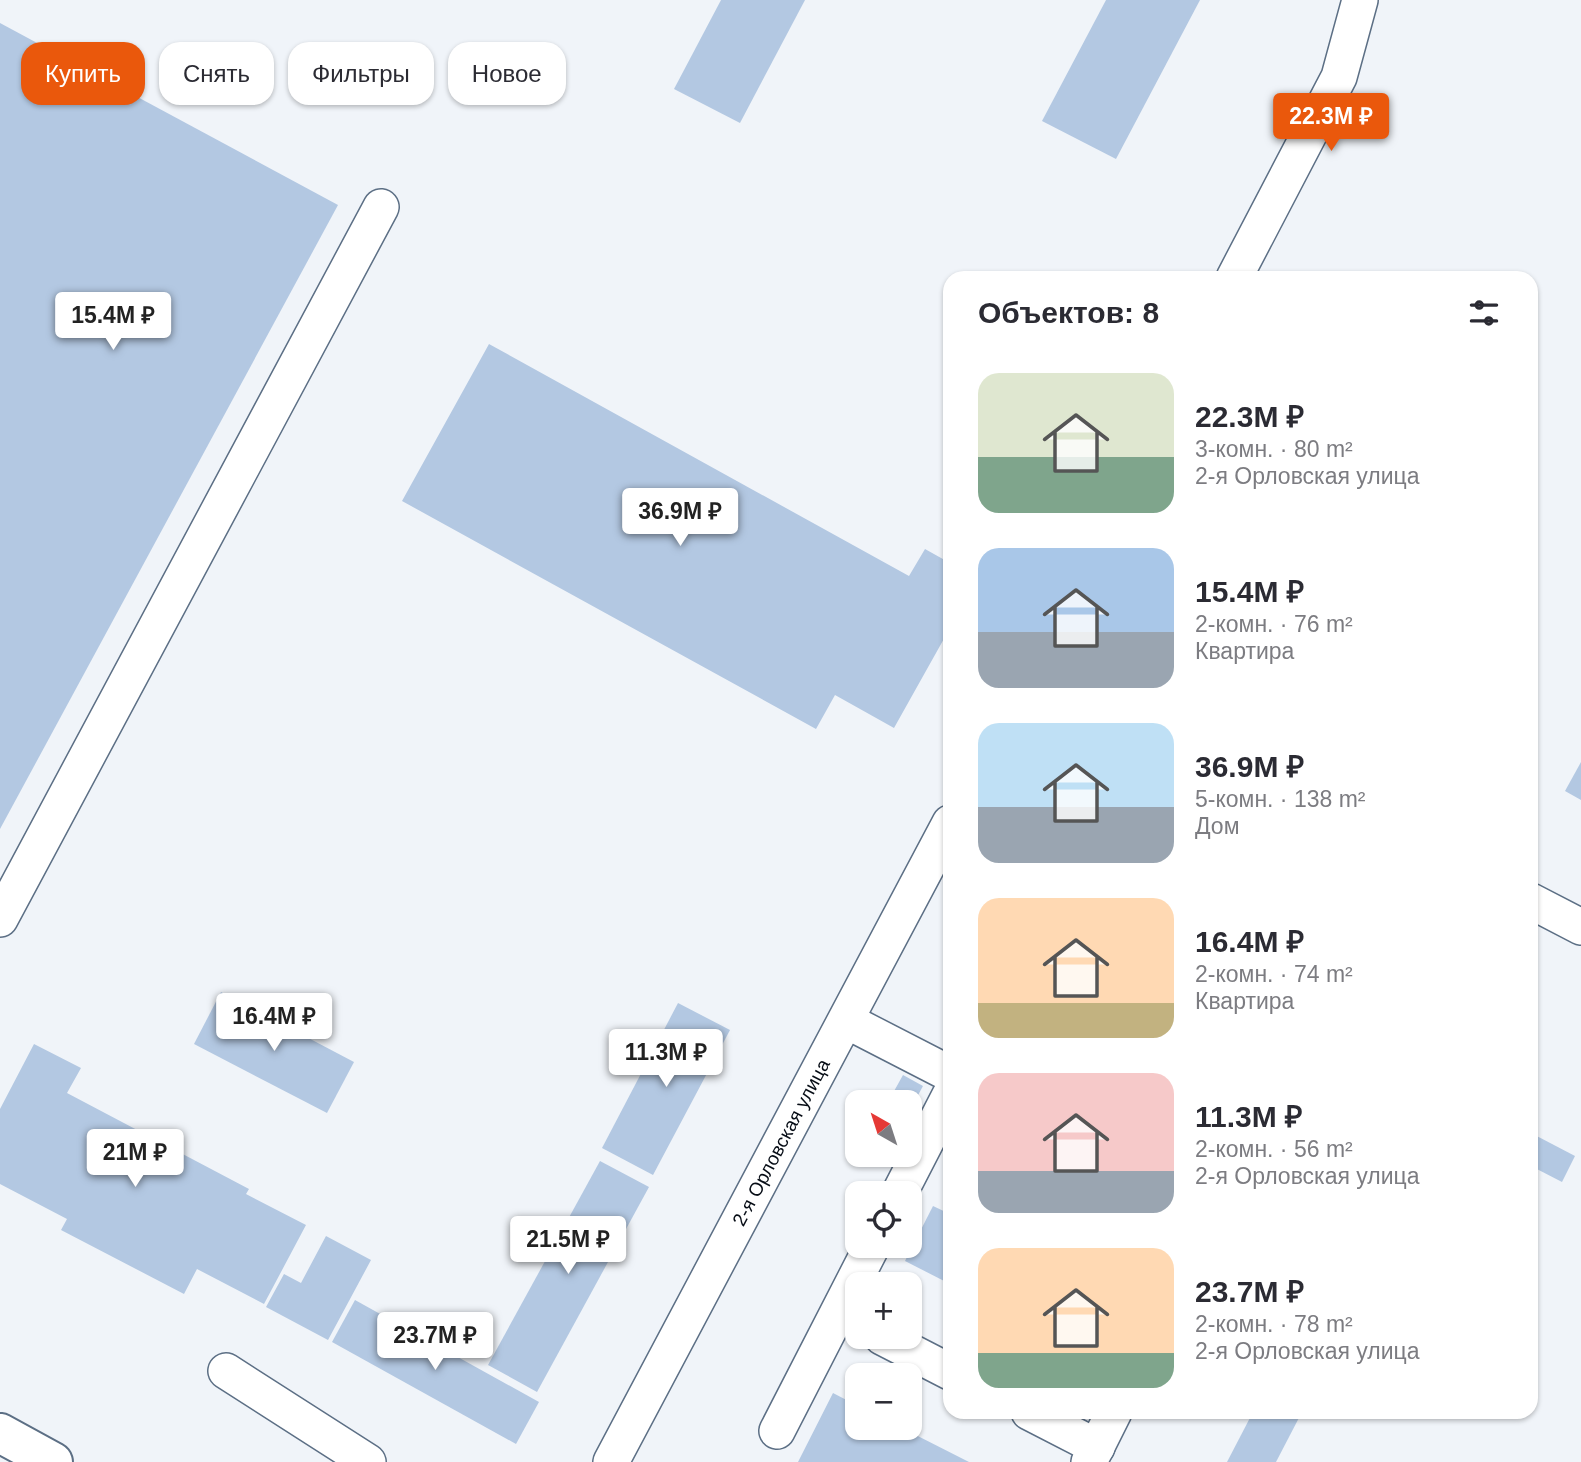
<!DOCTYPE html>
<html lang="ru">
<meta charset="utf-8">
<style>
:root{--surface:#fff;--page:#f7f7f7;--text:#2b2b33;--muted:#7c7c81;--accent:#ea580c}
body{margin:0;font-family:Arial,sans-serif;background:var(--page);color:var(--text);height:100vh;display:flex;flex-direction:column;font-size:26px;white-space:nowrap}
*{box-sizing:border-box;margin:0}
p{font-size:23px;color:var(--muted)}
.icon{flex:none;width:38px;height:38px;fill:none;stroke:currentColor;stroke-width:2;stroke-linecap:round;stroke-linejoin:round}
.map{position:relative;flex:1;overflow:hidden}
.panel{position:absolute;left:943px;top:271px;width:595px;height:1148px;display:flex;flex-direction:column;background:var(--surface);border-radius:21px;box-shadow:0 2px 5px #0004}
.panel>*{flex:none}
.guide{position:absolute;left:21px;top:42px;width:665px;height:63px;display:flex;gap:14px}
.needle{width:46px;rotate:321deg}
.controls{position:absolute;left:845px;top:1090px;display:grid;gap:14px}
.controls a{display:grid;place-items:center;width:77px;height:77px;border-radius:14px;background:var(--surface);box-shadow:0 2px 5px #0004;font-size:35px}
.price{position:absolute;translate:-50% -60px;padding:0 16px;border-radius:7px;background:#fff;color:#222;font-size:23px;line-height:46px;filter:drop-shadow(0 2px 4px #0008)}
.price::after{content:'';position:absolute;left:50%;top:42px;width:21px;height:16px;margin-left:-10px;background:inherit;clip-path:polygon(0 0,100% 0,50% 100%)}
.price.on{background:var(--accent);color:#fff}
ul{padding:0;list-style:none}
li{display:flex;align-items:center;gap:21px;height:175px;padding:0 35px}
li span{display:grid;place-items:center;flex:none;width:196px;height:140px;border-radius:21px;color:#555}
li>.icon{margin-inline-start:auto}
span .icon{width:84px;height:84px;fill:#fffc;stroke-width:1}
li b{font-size:30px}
h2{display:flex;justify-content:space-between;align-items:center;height:84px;padding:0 35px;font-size:30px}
.pill{padding:0 24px;border-radius:21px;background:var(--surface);box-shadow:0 2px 5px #0004;font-size:24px;line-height:63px}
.pill.on{background:var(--accent);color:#fff}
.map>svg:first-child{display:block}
</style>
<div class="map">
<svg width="1581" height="1462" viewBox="0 0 1581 1462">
<rect width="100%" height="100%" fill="#f0f4f9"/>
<g fill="#b3c8e2">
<path d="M721,0H805L740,123L674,89Z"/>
<path d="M1106,0H1200L1116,159L1042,121Z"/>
<path d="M0,23L338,205L0,829Z"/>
<path d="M489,344L909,576L925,549L950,563V628L894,728L835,695L816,729L402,501Z"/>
<path d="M1581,762V800L1565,791Z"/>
<path d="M221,992L354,1062L327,1113L194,1044Z"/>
<path d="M678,1003L730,1030L653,1175L602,1148Z"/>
<path d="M34,1044L81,1068L67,1093L249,1189L246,1194L306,1225L264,1304L197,1269L184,1294L61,1230L67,1219L0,1184V1109Z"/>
<path d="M903,1075L923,1086L910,1110V1102H888Z"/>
<path d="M1531,1133L1575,1156L1562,1182L1531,1166Z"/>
<path d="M600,1161L649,1187L537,1392L488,1365Z"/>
<path d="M933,1206L950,1214V1284L905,1261Z"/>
<path d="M326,1236L371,1260L328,1340L266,1307L284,1274L301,1283Z"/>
<path d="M355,1300L539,1402L516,1444L332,1342Z"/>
<path d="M833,1393L858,1406V1428H902L969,1462H798Z"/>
<path d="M1253,1412H1302L1276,1462H1227Z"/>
</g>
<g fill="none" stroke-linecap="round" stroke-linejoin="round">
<g stroke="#5c6f85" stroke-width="38">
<g id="minor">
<path d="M1234,278L1339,77L1360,0"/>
<path d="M1531,901L1581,927"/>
<path d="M0,919L381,207"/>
<path d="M847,1021L950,1074"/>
<path d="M899,1194L950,1095"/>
<path d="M882,1337L950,1372"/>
<path d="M226,1371L368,1462"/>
<path d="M1029,1412L1097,1447"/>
<path d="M777,1431L872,1246"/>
<path id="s1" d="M611,1462L950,823"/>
<path d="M1089,1462L1114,1412"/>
</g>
</g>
<g stroke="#5c6f85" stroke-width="42">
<path id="major" d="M0,1433L53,1462"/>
</g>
<use href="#minor" stroke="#fff" stroke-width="35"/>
<use href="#major" stroke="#fff" stroke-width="38"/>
</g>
<g text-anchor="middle" stroke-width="5" stroke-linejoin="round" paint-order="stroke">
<g font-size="19" fill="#070d16" stroke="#fff">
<text dy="7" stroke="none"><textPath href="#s1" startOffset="362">2-я Орловская улица</textPath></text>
</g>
</g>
</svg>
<div class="controls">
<a><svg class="needle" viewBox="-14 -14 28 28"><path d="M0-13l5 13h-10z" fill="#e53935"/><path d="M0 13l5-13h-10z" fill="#7c7c81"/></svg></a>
<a><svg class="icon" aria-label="locate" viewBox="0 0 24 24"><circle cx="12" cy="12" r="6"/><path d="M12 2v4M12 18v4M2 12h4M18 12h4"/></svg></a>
<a>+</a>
<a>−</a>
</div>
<b class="price on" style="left:1331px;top:153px">22.3M ₽</b>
<b class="price" style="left:113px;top:352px">15.4M ₽</b>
<b class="price" style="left:680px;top:548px">36.9M ₽</b>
<b class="price" style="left:274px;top:1053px">16.4M ₽</b>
<b class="price" style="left:666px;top:1089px">11.3M ₽</b>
<b class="price" style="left:135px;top:1189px">21M ₽</b>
<b class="price" style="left:568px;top:1276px">21.5M ₽</b>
<b class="price" style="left:435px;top:1372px">23.7M ₽</b>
<div class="guide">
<a class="pill on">Купить</a>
<a class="pill">Снять</a>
<a class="pill">Фильтры</a>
<a class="pill">Новое</a>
</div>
<section class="panel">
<h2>Объектов: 8<svg class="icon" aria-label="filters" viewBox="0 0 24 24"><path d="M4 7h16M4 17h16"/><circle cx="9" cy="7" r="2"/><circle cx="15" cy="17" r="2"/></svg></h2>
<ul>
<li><span style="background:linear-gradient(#dfe7d0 60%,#7fa58c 0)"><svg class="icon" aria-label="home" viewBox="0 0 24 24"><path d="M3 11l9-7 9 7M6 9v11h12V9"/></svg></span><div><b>22.3M ₽</b><p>3-комн. · 80 m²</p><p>2-я Орловская улица</p></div></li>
<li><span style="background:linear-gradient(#a9c7e8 60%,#9aa5b1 0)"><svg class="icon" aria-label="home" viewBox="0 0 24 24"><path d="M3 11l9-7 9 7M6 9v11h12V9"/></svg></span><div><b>15.4M ₽</b><p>2-комн. · 76 m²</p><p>Квартира</p></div></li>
<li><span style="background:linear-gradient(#bfe0f5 60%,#9aa5b1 0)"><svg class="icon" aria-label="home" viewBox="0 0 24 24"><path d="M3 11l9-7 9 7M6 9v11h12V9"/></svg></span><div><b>36.9M ₽</b><p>5-комн. · 138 m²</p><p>Дом</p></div></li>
<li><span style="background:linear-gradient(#ffd9b3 75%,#c2b280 0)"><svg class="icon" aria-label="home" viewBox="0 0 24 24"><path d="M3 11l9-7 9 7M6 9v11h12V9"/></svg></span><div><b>16.4M ₽</b><p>2-комн. · 74 m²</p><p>Квартира</p></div></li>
<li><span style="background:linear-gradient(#f6c9c9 70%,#9aa5b1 0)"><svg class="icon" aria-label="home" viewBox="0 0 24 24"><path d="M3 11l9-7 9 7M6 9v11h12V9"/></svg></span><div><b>11.3M ₽</b><p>2-комн. · 56 m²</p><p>2-я Орловская улица</p></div></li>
<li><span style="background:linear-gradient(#ffd9b3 75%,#7fa58c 0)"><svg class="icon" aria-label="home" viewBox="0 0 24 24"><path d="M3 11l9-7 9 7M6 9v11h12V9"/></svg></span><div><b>23.7M ₽</b><p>2-комн. · 78 m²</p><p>2-я Орловская улица</p></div></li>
</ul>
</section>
</div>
